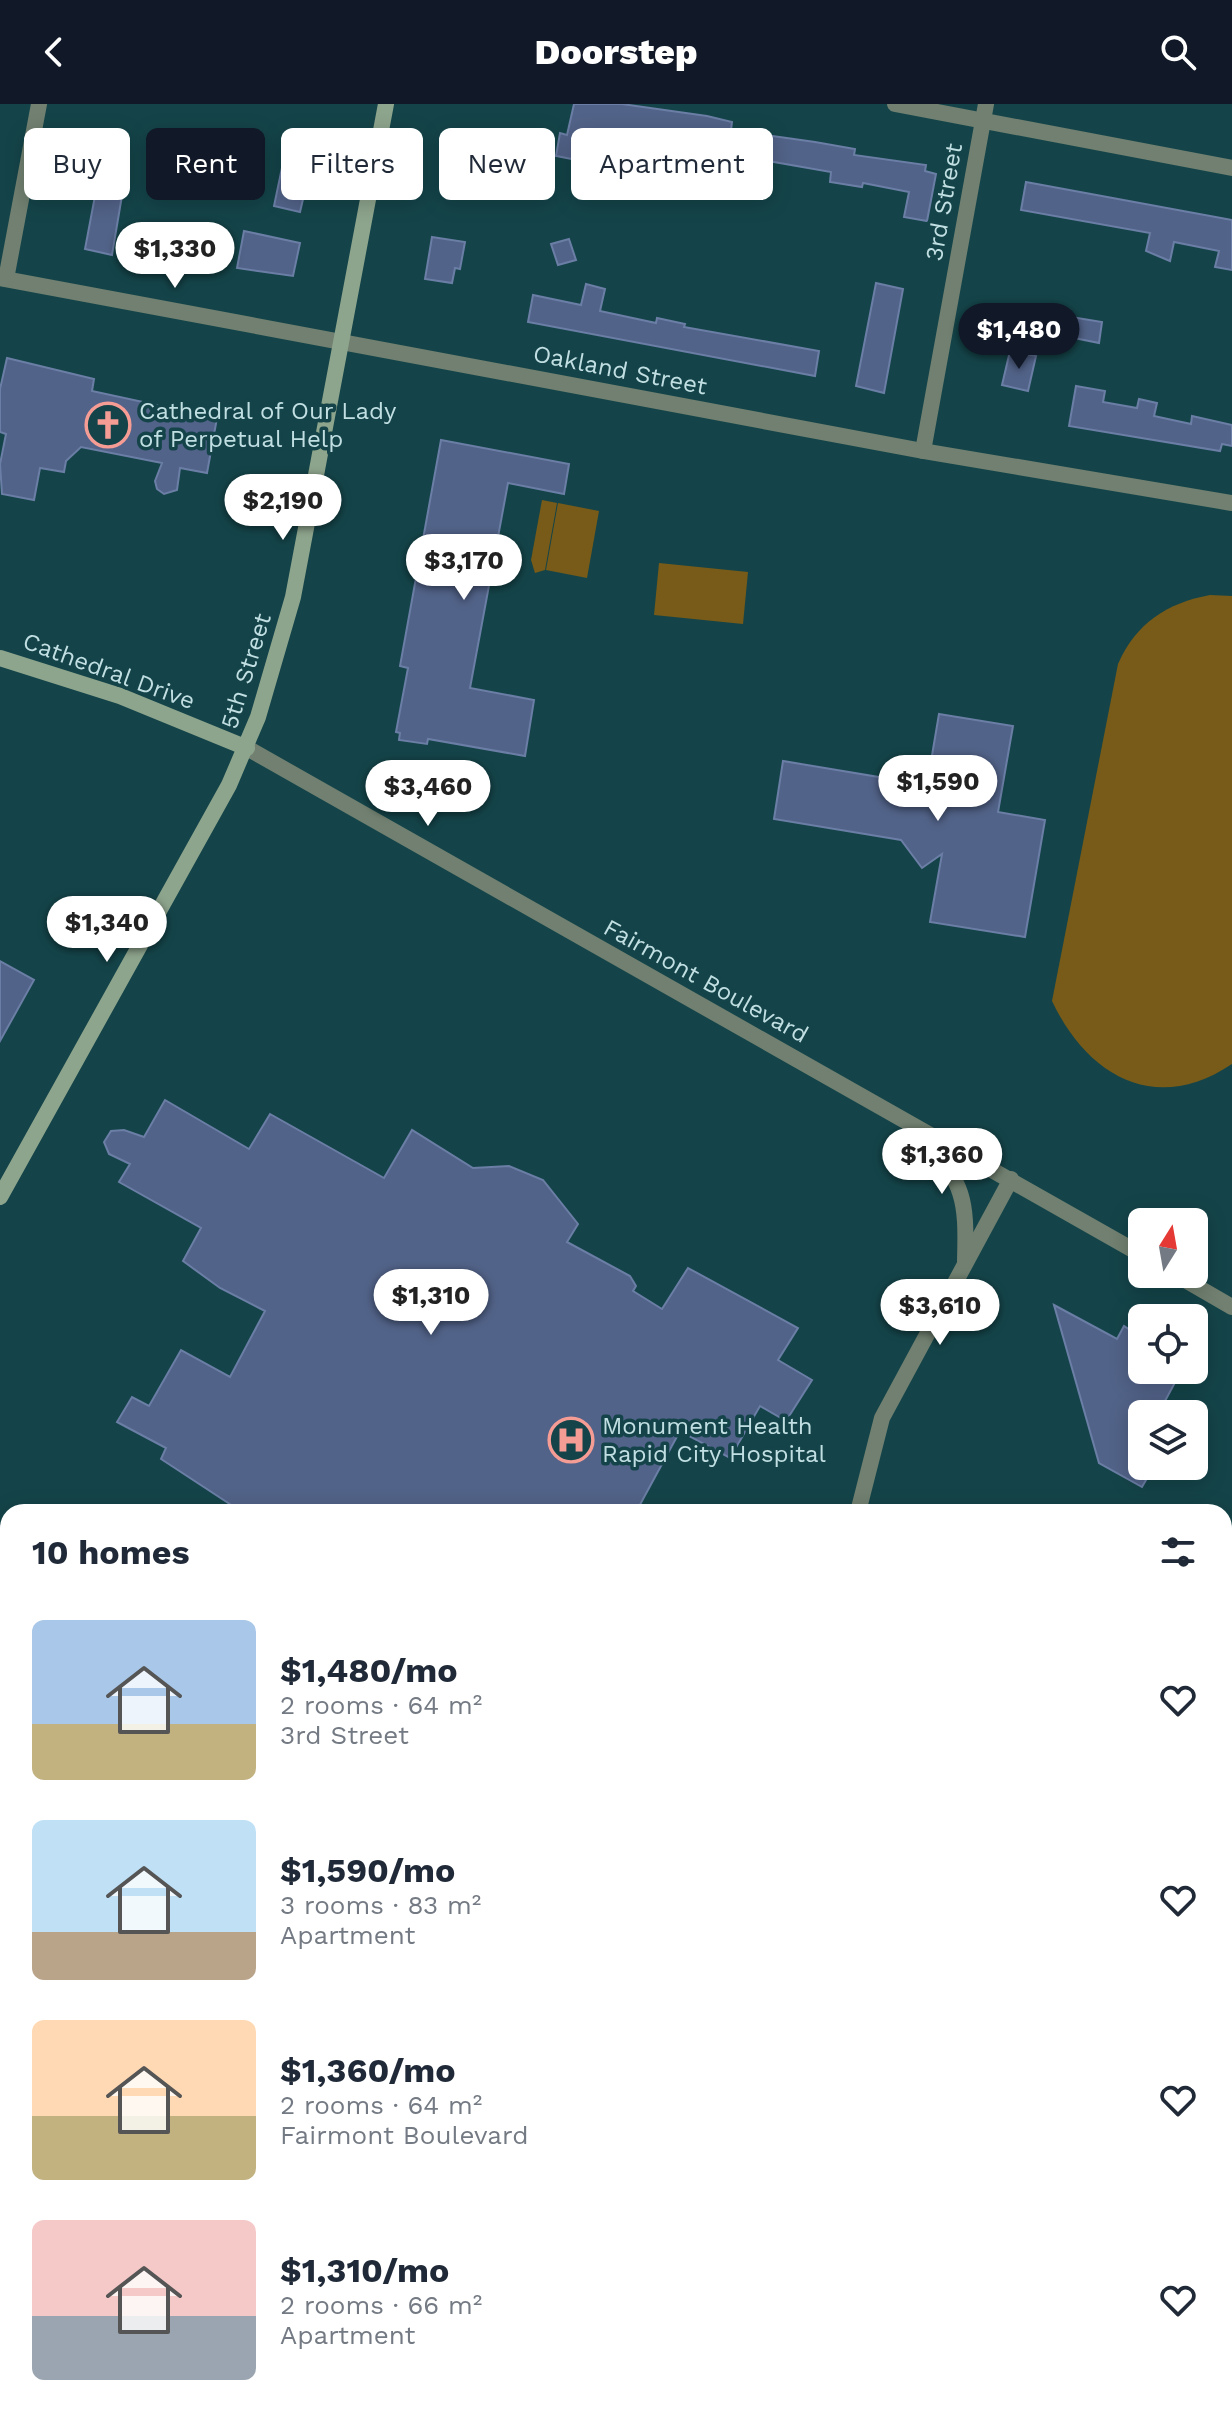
<!DOCTYPE html>
<meta charset="utf-8">
<style>
:root{--surface:#fff;--page:#f2f2f3;--text:#1f2937;--muted:#747a83;--accent:#111827}
body{margin:0;font-family:"Work Sans",sans-serif;background:var(--page);color:var(--text);height:100vh;display:flex;flex-direction:column;font-size:30px;white-space:nowrap}
*{box-sizing:border-box;margin:0}
p{font-size:26px;color:var(--muted)}
.icon{flex:none;width:44px;height:44px;fill:none;stroke:currentColor;stroke-width:2;stroke-linecap:round;stroke-linejoin:round}
.map{position:relative;flex:1;overflow:hidden}
.panel{position:absolute;left:0px;top:1400px;width:1232px;height:912px;display:flex;flex-direction:column;background:var(--surface);border-radius:24px 24px 0 0;box-shadow:0 4px 20px #0003}
.panel>*{flex:none}
.top-card{position:absolute;left:24px;top:24px;width:800px;height:72px;display:flex;gap:16px}
.needle{width:52px;rotate:11deg}
.controls{position:absolute;left:1128px;top:1104px;display:grid;gap:16px}
.controls a{display:grid;place-items:center;width:80px;height:80px;border-radius:12px;background:var(--surface);box-shadow:0 4px 20px #0003;font-size:40px}
.price{position:absolute;translate:-50% -68px;padding:0 18px;border-radius:28px;background:#fff;color:#222;font-size:26px;line-height:52px;filter:drop-shadow(0 2px 4px #0008)}
.price::after{content:'';position:absolute;left:50%;top:48px;width:24px;height:18px;margin-left:-12px;background:inherit;clip-path:polygon(0 0,100% 0,50% 100%)}
.price.on{background:var(--accent);color:#fff}
ul{padding:0;list-style:none}
li{display:flex;align-items:center;gap:24px;height:200px;padding:0 32px}
li span{display:grid;place-items:center;flex:none;width:224px;height:160px;border-radius:12px;color:#555}
li>.icon{margin-inline-start:auto}
span .icon{width:96px;height:96px;fill:#fffc;stroke-width:1}
li b{font-size:34px}
h2{display:flex;justify-content:space-between;align-items:center;height:96px;padding:0 32px;font-size:34px}
.pill{padding:0 28px;border-radius:12px;background:var(--surface);box-shadow:0 4px 20px #0003;font-size:28px;line-height:72px}
.pill.on{background:var(--accent);color:#fff}
header{display:flex;justify-content:space-between;align-items:center;height:104px;padding:0 32px;background:var(--accent);color:#fff;font-size:36px;font-weight:800}
.map>svg:first-child{display:block}
</style>
<header><svg class="icon" aria-label="back" viewBox="0 0 24 24"><path d="M15 5l-7 7 7 7"/></svg>Doorstep<svg class="icon" aria-label="search" viewBox="0 0 24 24"><circle cx="10" cy="10" r="6"/><path d="M15 15l6 6"/></svg></header>
<div class="map">
<svg width="1232" height="2312" viewBox="0 0 1232 2312">
<rect width="100%" height="100%" fill="#144449"/>
<g fill="#785b18">
<path d="M542,396L557,399L545,466L535,469L531,456Z"/>
<path d="M558,399L599,407L587,474L546,466Z"/>
<path d="M659,459L748,468L743,520L654,511Z"/>
<path d="M1210,491L1232,492V960C1156,1011 1088,973 1052,897L1118,560C1136,519 1167,499 1210,491Z"/>
<path d="M0,1646L8,1653V1744L0,1746Z"/>
</g>
<g fill="#526389" stroke="#6b7ea5" stroke-width="2">
<path d="M574,0H622L707,12L732,18L731,26L815,38L855,45L854,51L926,61L925,67L936,70L927,117L904,113L909,88L863,79L862,83L830,78L831,68L768,57L765,77L739,72L738,79L682,72L687,42L643,34L641,46L613,42L611,51L579,43L577,56L556,52L560,29L567,31Z"/>
<path d="M288,35L314,41L308,92L304,91L300,108L274,102Z"/>
<path d="M104,44L129,50L112,151L85,145Z"/>
<path d="M446,48L464,51L461,69L442,66Z"/>
<path d="M1026,78L1232,116V166L1215,163L1219,147L1174,138L1170,157L1146,147L1150,129L1021,106Z"/>
<path d="M244,127L300,139L293,172L237,164Z"/>
<path d="M432,133L465,138L460,165L455,164L452,179L425,175Z"/>
<path d="M569,135L576,156L558,161L551,140Z"/>
<path d="M876,179L903,185L884,289L856,282Z"/>
<path d="M586,180L605,185L600,207L656,219L657,214L685,220L684,223L819,247L815,272L528,218L533,191L581,201Z"/>
<path d="M1053,210L1102,218L1099,239L1049,229Z"/>
<path d="M1010,247L1036,252L1028,287L1002,281Z"/>
<path d="M7,254L94,275L92,287L217,314L207,369L180,364L177,386L164,390L157,385L155,377L162,359L81,343L66,357L64,368L40,364L34,396L2,390L0,360L6,330L0,328V285Z"/>
<path d="M1076,282L1105,287L1103,298L1137,304L1139,295L1157,299L1154,312L1191,320L1192,312L1232,321V342L1222,340L1220,347L1069,322Z"/>
<path d="M441,336L569,360L564,390L508,379L470,584L534,596L525,652L428,635L427,640L399,636L400,629L396,628L408,564L400,562Z"/>
<path d="M939,610L1013,622L998,708L1045,716L1025,833L930,818L942,750L922,764L901,736L774,715L783,657L927,681Z"/>
<path d="M0,857L34,876L0,937Z"/>
<path d="M165,996L249,1045L270,1010L384,1074L412,1026L473,1064L509,1062L543,1076L578,1120L567,1138L630,1172L636,1182L633,1187L662,1205L688,1164L798,1224L778,1256L812,1276L786,1317L760,1302L730,1354L680,1327L636,1408H242L161,1355L166,1344L117,1318L132,1293L149,1302L181,1246L230,1273L265,1207L220,1184L183,1157L201,1124L119,1078L130,1060L109,1050L104,1038L111,1027L124,1026L144,1033Z"/>
<path d="M1054,1201L1117,1235L1124,1222L1142,1234V1266H1166L1178,1273L1158,1310H1142V1339L1135,1352L1142,1357V1362L1153,1364L1142,1383L1099,1359Z"/>
</g>
<g fill="none" stroke-linecap="round" stroke-linejoin="round">
<g stroke="#718070" stroke-width="16">
<path d="M895,0L1232,64"/>
<path d="M0,174L923,347L1232,399"/>
<path d="M6,175L39,0"/>
<path d="M923,347L986,0"/>
<path d="M858,1408L882,1314L1011,1075"/>
<path d="M0,1758L8,1756"/>
<path d="M0,1787L8,1785"/>
<path d="M1224,2078L1232,2037"/>
<path d="M1179,2312L1180,2304"/>
</g>
<g stroke="#718070" stroke-width="16">
<path d="M247,644L1142,1151"/>
<path d="M927,1031C963,1085 967,1091 965,1157"/>
<path d="M1175,1170L1232,1203"/>
</g>
<g stroke="#8ea58d" stroke-width="16">
<path d="M0,554L120,592L247,644"/>
<path d="M0,1093L229,681L258,613L293,493L386,0"/>
<path d="M0,2091L8,2129"/>
<path d="M44,2304L46,2312"/>
</g>
</g>
<defs>
<g id="church-ring" transform="scale(2.3)"><circle r="9.5" fill="#144449" stroke="#f59c95" stroke-width="1.5"/><path d="M-1.2-6h2.4v3.5h3.3v2.4h-3.3V6h-2.4V-.1h-3.3v-2.4h3.3Z" fill="#f59c95"/></g>
<g id="hospital-ring" transform="scale(2.3)"><circle r="9.5" fill="#144449" stroke="#f59c95" stroke-width="1.5"/><path d="M-5-5h3v3.5h4V-5h3V5h-3V1.5h-4V5h-3Z" fill="#f59c95"/></g>
</defs>
<g fill-rule="evenodd">
<use href="#church-ring" x="108" y="321"/>
<use href="#hospital-ring" x="571" y="1336"/>
</g>
<g text-anchor="middle" stroke-width="7" stroke-linejoin="round" paint-order="stroke">
<g font-size="24" fill="#c1dfe2" stroke="#144449">
<text transform="translate(944 98) rotate(-80)" y="8">3rd Street</text>
<text transform="translate(620 266) rotate(11)" y="8">Oakland Street</text>
<text transform="translate(109 567) rotate(20)" y="8">Cathedral Drive</text>
<text transform="translate(246 567) rotate(-73)" y="8">5th Street</text>
<text transform="translate(706 877) rotate(29)" y="8">Fairmont Boulevard</text>
</g>
<g font-size="24" fill="#c1dfe2" stroke="#144449" text-anchor="start">
<text x="139" y="315">Cathedral of Our Lady<tspan x="139" dy="28">of Perpetual Help</tspan></text>
<text x="602" y="1330">Monument Health<tspan x="602" dy="28">Rapid City Hospital</tspan></text>
</g>
</g>
</svg>
<div class="controls">
<a><svg class="needle" viewBox="-14 -14 28 28"><path d="M0-13l5 13h-10z" fill="#e53935"/><path d="M0 13l5-13h-10z" fill="#747a83"/></svg></a>
<a><svg class="icon" aria-label="locate" viewBox="0 0 24 24"><circle cx="12" cy="12" r="6"/><path d="M12 2v4M12 18v4M2 12h4M18 12h4"/></svg></a>
<a><svg class="icon" aria-label="layers" viewBox="0 0 24 24"><path d="M12 4l9 5-9 5-9-5zM3 14l9 5 9-5"/></svg></a>
</div>
<b class="price" style="left:175px;top:186px">$1,330</b>
<b class="price on" style="left:1019px;top:267px">$1,480</b>
<b class="price" style="left:283px;top:438px">$2,190</b>
<b class="price" style="left:464px;top:498px">$3,170</b>
<b class="price" style="left:938px;top:719px">$1,590</b>
<b class="price" style="left:428px;top:724px">$3,460</b>
<b class="price" style="left:107px;top:860px">$1,340</b>
<b class="price" style="left:942px;top:1092px">$1,360</b>
<b class="price" style="left:431px;top:1233px">$1,310</b>
<b class="price" style="left:940px;top:1243px">$3,610</b>
<div class="top-card">
<a class="pill">Buy</a>
<a class="pill on">Rent</a>
<a class="pill">Filters</a>
<a class="pill">New</a>
<a class="pill">Apartment</a>
</div>
<section class="panel">
<h2>10 homes<svg class="icon" aria-label="filters" viewBox="0 0 24 24"><path d="M4 7h16M4 17h16"/><circle cx="9" cy="7" r="2"/><circle cx="15" cy="17" r="2"/></svg></h2>
<ul>
<li><span style="background:linear-gradient(#a9c7e8 65%,#c2b280 0)"><svg class="icon" aria-label="home" viewBox="0 0 24 24"><path d="M3 11l9-7 9 7M6 9v11h12V9"/></svg></span><div><b>$1,480/mo</b><p>2 rooms · 64 m²</p><p>3rd Street</p></div><svg class="icon" aria-label="heart" viewBox="0 0 24 24"><path d="M12 20l-8-8c-3-5 5-10 8-4 3-6 11-1 8 4z"/></svg></li>
<li><span style="background:linear-gradient(#bfe0f5 70%,#b9a48a 0)"><svg class="icon" aria-label="home" viewBox="0 0 24 24"><path d="M3 11l9-7 9 7M6 9v11h12V9"/></svg></span><div><b>$1,590/mo</b><p>3 rooms · 83 m²</p><p>Apartment</p></div><svg class="icon" aria-label="heart" viewBox="0 0 24 24"><path d="M12 20l-8-8c-3-5 5-10 8-4 3-6 11-1 8 4z"/></svg></li>
<li><span style="background:linear-gradient(#ffd9b3 60%,#c2b280 0)"><svg class="icon" aria-label="home" viewBox="0 0 24 24"><path d="M3 11l9-7 9 7M6 9v11h12V9"/></svg></span><div><b>$1,360/mo</b><p>2 rooms · 64 m²</p><p>Fairmont Boulevard</p></div><svg class="icon" aria-label="heart" viewBox="0 0 24 24"><path d="M12 20l-8-8c-3-5 5-10 8-4 3-6 11-1 8 4z"/></svg></li>
<li><span style="background:linear-gradient(#f6c9c9 60%,#9aa5b1 0)"><svg class="icon" aria-label="home" viewBox="0 0 24 24"><path d="M3 11l9-7 9 7M6 9v11h12V9"/></svg></span><div><b>$1,310/mo</b><p>2 rooms · 66 m²</p><p>Apartment</p></div><svg class="icon" aria-label="heart" viewBox="0 0 24 24"><path d="M12 20l-8-8c-3-5 5-10 8-4 3-6 11-1 8 4z"/></svg></li>
</ul>
</section>
</div>
